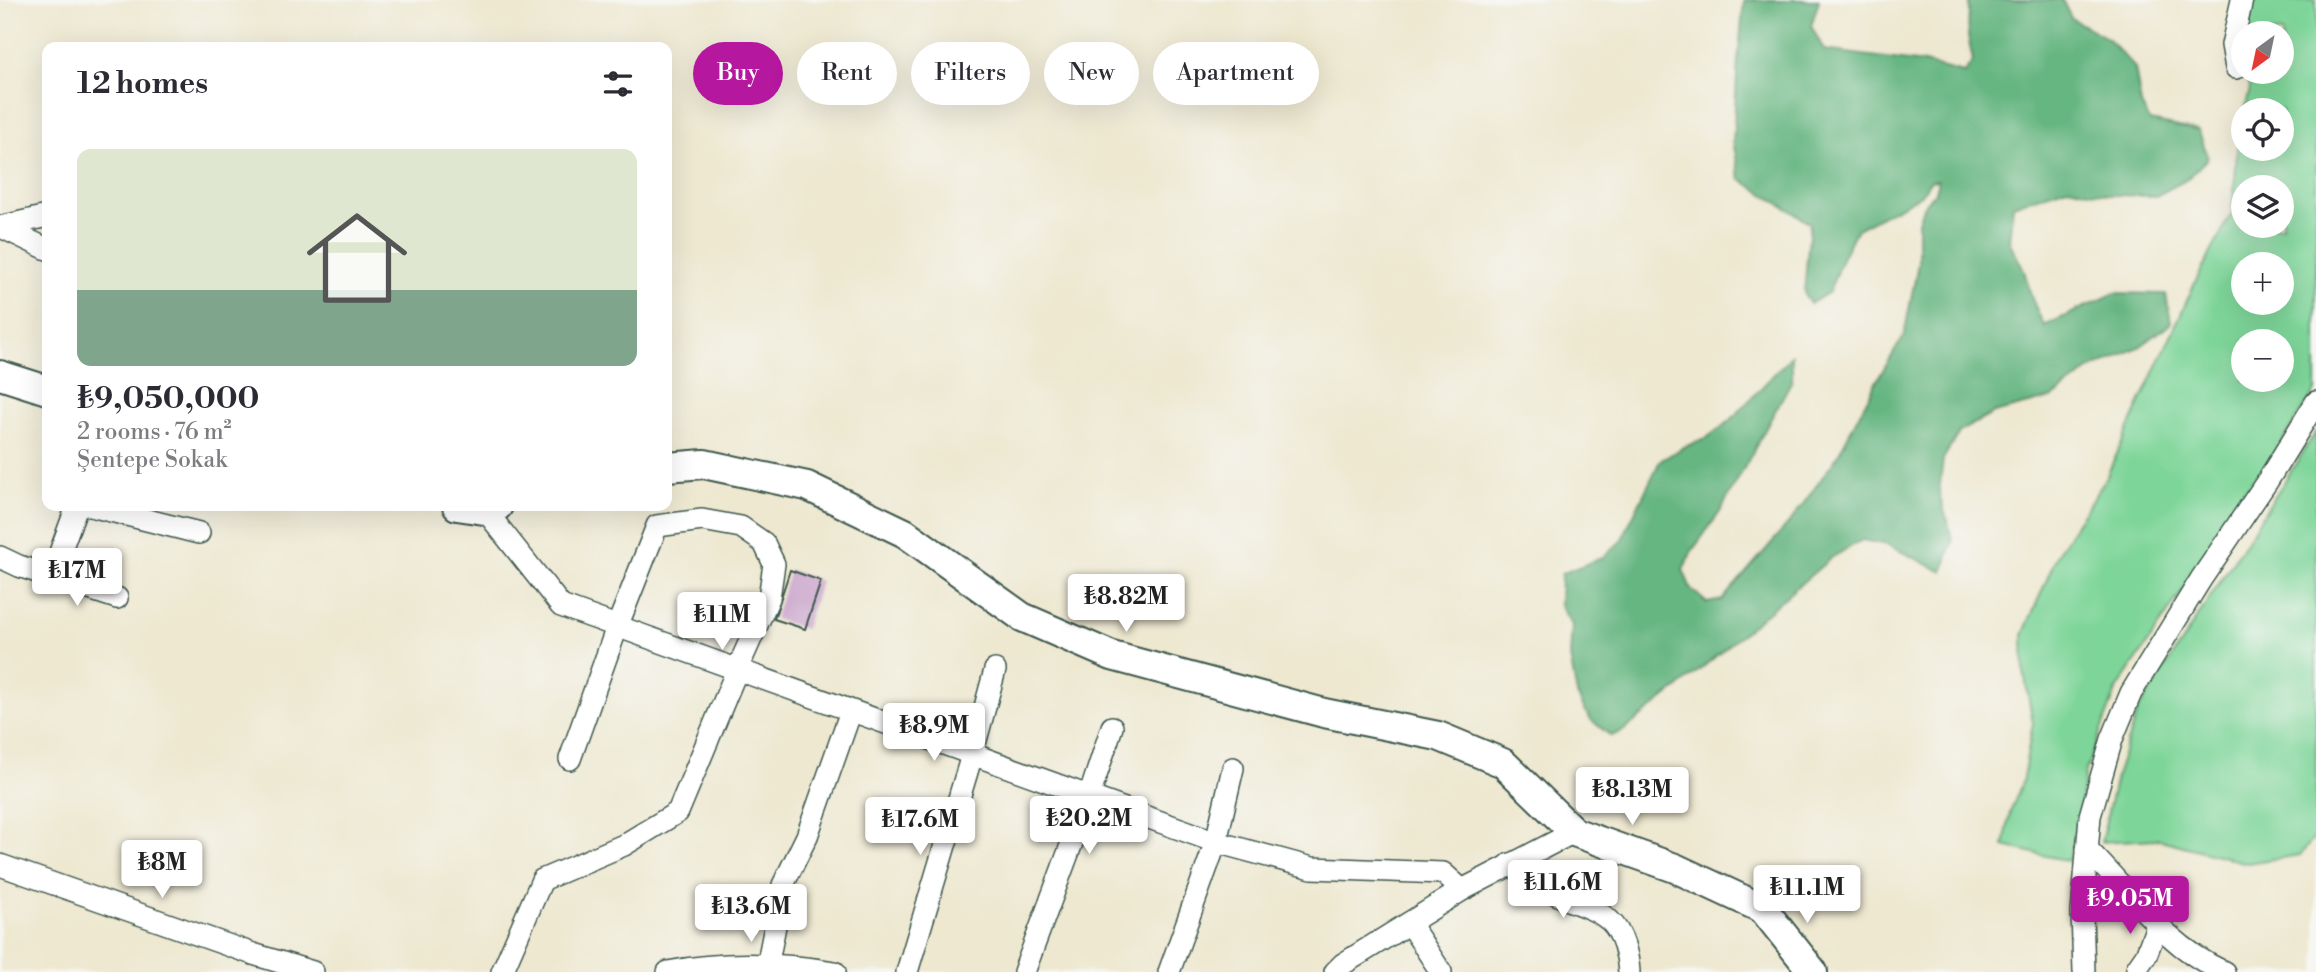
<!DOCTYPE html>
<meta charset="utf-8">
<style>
:root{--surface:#fff;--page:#f2f2f3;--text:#2b2b33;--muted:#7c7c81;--line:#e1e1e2;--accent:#b5179e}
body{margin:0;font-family:"Libre Bodoni",serif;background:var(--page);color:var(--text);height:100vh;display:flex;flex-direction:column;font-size:26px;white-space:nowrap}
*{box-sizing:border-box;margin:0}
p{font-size:23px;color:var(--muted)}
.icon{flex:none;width:38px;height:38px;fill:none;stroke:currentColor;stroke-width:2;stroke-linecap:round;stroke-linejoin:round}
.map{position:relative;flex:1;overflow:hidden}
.drawer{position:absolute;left:42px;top:42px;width:630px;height:469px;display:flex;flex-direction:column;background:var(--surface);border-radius:14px;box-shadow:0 7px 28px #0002}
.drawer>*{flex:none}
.guide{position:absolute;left:693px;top:42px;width:665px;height:63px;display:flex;gap:14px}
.needle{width:46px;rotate:213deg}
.fabs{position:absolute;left:2231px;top:21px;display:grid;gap:14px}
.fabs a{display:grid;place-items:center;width:63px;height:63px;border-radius:50%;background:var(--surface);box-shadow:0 7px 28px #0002;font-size:35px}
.price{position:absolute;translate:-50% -60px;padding:0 16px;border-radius:7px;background:#fff;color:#222;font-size:23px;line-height:46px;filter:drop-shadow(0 2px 4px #0008)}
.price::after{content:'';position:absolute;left:50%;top:42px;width:21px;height:16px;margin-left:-10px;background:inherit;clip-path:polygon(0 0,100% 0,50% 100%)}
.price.active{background:var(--accent);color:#fff}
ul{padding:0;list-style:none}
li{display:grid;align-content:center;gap:14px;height:371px;padding:0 35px}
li+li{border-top:2px solid var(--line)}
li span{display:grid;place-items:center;height:217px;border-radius:14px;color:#555}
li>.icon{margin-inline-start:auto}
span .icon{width:126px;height:126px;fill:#fffc;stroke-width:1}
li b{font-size:30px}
h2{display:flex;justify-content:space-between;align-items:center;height:84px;padding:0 35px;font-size:30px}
.tag{padding:0 24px;border-radius:32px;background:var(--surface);box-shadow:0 7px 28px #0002;font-size:24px;line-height:63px}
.tag.active{background:var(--accent);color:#fff}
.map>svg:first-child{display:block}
</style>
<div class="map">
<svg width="2316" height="972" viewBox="0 0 2316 972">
<rect width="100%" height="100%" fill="#f6f6f2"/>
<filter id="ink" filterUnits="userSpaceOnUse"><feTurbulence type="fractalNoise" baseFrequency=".0143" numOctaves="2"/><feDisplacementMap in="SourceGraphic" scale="14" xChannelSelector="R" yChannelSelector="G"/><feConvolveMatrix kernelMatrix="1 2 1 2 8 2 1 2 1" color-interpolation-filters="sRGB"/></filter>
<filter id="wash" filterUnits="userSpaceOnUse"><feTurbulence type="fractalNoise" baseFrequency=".00686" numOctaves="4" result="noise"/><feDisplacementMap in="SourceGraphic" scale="28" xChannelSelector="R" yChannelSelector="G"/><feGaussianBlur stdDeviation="1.57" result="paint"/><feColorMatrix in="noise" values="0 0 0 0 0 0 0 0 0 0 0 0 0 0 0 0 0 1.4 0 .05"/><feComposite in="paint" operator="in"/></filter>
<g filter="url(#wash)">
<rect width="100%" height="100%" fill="#eee8d0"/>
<g fill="#7ed599" stroke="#4e8966" stroke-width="2" fill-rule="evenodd">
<path d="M2250,0H2316V390L2116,691L2085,773L2079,819L2068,861L2004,846L2010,813L2022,783L2033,723L2024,672L2023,635L2059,551L2106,478L2195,283L2232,213L2238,143L2243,118L2244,149H2282V110H2245L2250,89L2247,72H2282V33H2244L2243,47L2241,30ZM2244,187H2282V226H2244ZM2244,264H2282V303H2244ZM2244,341H2282V380H2244Z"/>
<path d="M2316,432V836L2300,855L2247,863L2157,839L2101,842L2117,773L2138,710Z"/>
</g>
<path fill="#66b681" stroke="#427a5a" stroke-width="2" d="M1744,0H1819L1811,26L1824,50L1924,63L1964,73L1973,61L1968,36L1969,3L1971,0H2062L2071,18L2107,38L2135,68L2141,105L2150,121L2199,131L2208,158L2186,180L2156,196L2112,195L2067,187L2013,205L2009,241L2024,270L2032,299L2044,326L2115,293L2166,294L2171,323L2141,346L2089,370L2052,398L1994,413L1960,431L1943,459L1939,493L1953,540L1943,572L1888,545L1862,540L1831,558L1689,679L1623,731L1611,736L1590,719L1577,695L1570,657L1572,625L1560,606L1561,574L1604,557L1621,541L1660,461L1684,447L1705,439L1730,421L1792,355V380L1720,512L1692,551L1683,570L1691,589L1707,603L1722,600L1790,522L1837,457L1876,382L1904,336L1918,263V222L1923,207L1935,192L1938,180L1930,181L1921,195L1857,229L1843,256L1829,292L1810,304L1804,293L1810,223L1740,179L1733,141L1738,59Z"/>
<g id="blocks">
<path fill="#cca8cd" d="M790,570L821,581L805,629L774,619Z"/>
</g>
</g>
<g filter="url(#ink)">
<use href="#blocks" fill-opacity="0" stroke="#3e574b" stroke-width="2"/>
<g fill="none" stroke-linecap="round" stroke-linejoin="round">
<g stroke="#3e574b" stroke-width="24">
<g id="minor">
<path d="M2236,68L2232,45L2242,0"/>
<path d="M0,227L47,216"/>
<path d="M1,227L47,249"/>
<path d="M91,506L199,533"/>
<path d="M482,506L561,606L1216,842L1312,868L1443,873L1462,890"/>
<path d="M0,557L19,566L117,598"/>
<path d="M51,577L77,506"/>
<path d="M2087,849C2131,893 2166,946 2224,972"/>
<path d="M1510,864C1528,878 1546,889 1566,899C1581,905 1598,910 1610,921C1623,933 1628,956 1629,972"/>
<path d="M0,865L253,954L313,972"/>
<path d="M1409,923L1441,972"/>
<path d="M2137,968L2146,955L2157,926"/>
<path d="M502,972L542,880L624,845L678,812L737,670L769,598L774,564L764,543L741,527L702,520L657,526L617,627L570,759"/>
<path d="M668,972C723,961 780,963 835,972"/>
<path d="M766,972L783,885L807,836L851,711"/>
<path d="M907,972L972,755L995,670"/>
<path d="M1024,972L1089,797L1112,727"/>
<path d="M1169,972L1216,842L1233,768"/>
<path d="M1335,972L1343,964L1462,890L1574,832"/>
<path d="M2084,972L2082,913L2090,816L2112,739L2131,693L2201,579L2268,480L2316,402"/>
</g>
</g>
<g stroke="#3e574b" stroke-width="32">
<g id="major">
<path d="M0,375L47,390"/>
<path d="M667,467L704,464L807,486L905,533L1022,617L1112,656L1324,713L1438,736L1503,763L1574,832L1675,868L1763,909L1813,972"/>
<path d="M457,506L484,510L498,506"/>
</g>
</g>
<use href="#minor" stroke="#fff" stroke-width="21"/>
<use href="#major" stroke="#fff" stroke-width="28"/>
</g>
</g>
</svg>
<div class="fabs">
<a><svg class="needle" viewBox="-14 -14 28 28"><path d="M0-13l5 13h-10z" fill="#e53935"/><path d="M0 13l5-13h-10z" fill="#7c7c81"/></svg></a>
<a><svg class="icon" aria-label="locate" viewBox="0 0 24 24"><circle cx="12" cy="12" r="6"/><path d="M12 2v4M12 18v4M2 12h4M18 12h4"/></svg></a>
<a><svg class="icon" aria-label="layers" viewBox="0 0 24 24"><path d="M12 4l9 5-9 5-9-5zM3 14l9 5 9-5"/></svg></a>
<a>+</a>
<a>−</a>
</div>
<b class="price" style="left:77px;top:608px">₺17M</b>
<b class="price" style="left:1126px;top:634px">₺8.82M</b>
<b class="price" style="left:722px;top:652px">₺11M</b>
<b class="price" style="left:934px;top:763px">₺8.9M</b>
<b class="price" style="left:1632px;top:827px">₺8.13M</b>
<b class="price" style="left:1089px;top:856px">₺20.2M</b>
<b class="price" style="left:920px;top:857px">₺17.6M</b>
<b class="price" style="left:162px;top:900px">₺8M</b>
<b class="price" style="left:1563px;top:920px">₺11.6M</b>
<b class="price" style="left:1807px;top:925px">₺11.1M</b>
<b class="price active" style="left:2130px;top:936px">₺9.05M</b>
<b class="price" style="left:751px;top:944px">₺13.6M</b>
<div class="guide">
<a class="tag active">Buy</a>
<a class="tag">Rent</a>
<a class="tag">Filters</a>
<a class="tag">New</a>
<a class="tag">Apartment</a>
</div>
<section class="drawer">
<h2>12 homes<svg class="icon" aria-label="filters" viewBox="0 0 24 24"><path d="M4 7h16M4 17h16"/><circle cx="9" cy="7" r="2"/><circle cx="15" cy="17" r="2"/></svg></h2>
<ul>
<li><span style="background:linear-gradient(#dfe7d0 65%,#7fa58c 0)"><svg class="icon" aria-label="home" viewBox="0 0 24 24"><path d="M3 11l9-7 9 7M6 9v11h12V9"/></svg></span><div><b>₺9,050,000</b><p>2 rooms · 76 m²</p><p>Şentepe Sokak</p></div></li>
</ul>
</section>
</div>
